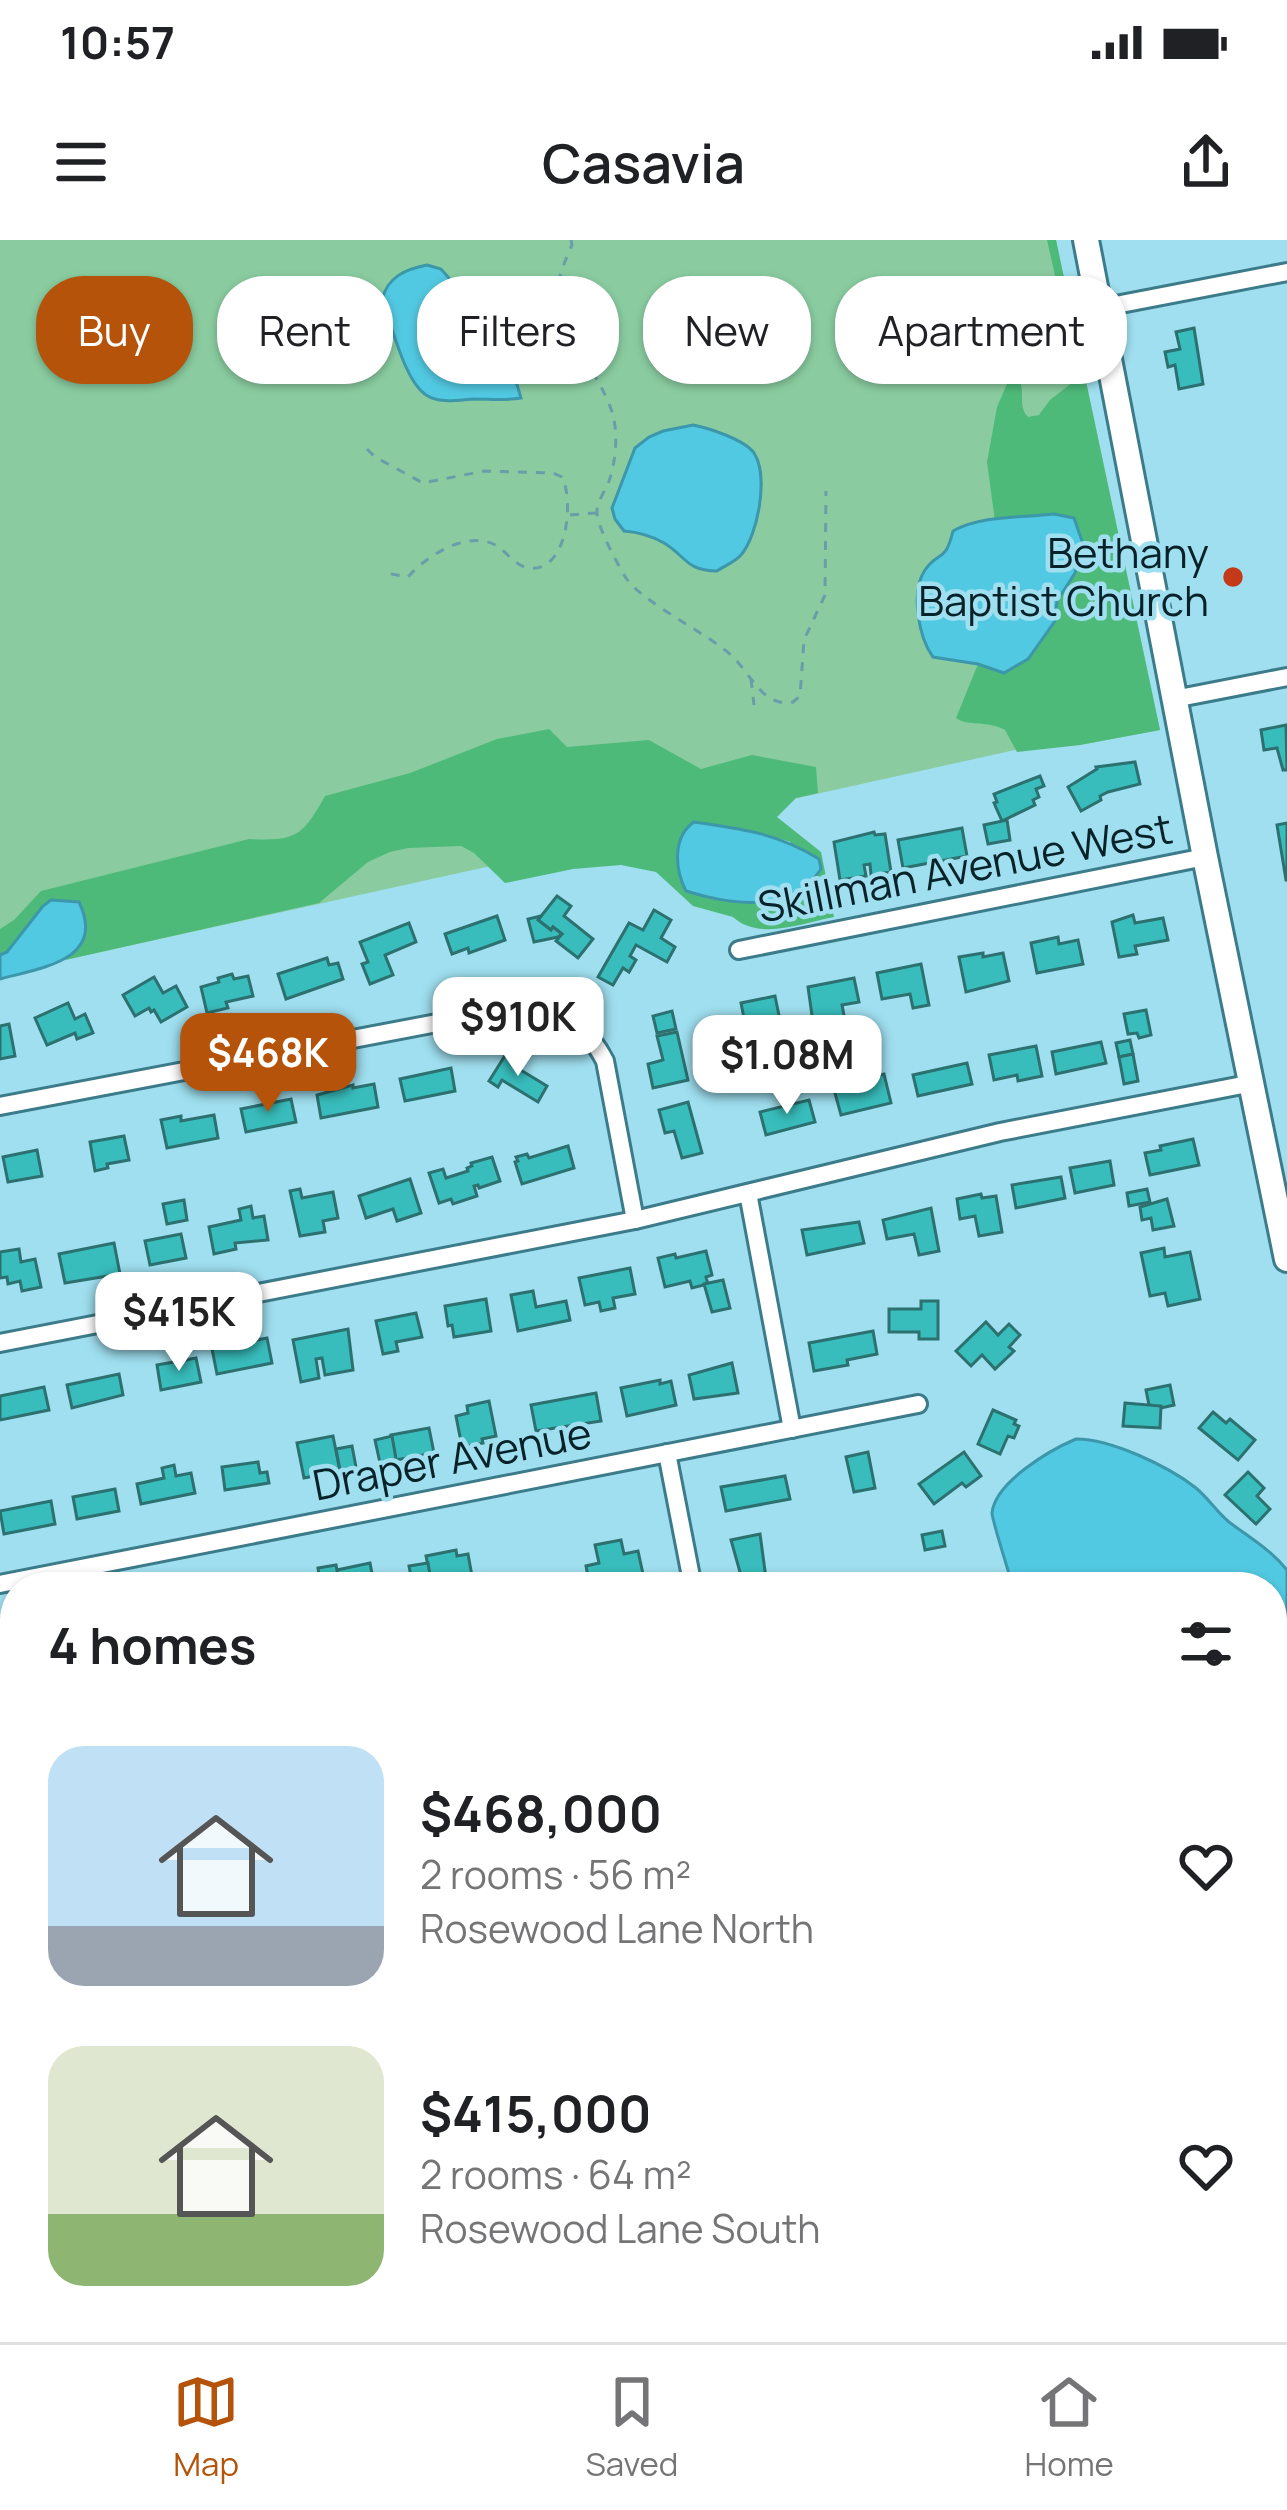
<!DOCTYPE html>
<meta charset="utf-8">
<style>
:root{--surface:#fff;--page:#f2f2f2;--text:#202124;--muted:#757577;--line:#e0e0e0;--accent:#b45309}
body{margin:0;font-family:Manrope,sans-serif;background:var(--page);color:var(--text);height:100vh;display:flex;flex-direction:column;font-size:45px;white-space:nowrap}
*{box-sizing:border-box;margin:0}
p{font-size:39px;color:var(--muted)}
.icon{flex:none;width:66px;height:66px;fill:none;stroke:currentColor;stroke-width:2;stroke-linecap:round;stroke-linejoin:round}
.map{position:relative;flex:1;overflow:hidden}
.details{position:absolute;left:0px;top:1332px;width:1287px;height:771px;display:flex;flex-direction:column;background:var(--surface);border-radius:48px 48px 0 0;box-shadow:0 3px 9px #0004}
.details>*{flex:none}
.banner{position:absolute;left:36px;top:36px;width:1215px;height:108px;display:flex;gap:24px}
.price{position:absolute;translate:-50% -102px;padding:0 27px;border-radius:24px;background:#fff;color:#222;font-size:39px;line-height:78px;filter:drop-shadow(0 3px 6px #0008)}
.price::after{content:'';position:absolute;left:50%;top:72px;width:36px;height:27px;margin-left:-18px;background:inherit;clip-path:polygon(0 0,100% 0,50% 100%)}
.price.selected{background:var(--accent);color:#fff}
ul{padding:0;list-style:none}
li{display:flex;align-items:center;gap:36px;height:300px;padding:0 48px}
li span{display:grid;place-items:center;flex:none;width:336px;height:240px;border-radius:36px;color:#555}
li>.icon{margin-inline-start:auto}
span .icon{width:144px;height:144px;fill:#fffc;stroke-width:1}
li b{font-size:51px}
h2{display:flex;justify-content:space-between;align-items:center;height:144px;padding:0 48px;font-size:51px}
.chip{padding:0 42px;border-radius:48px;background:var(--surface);box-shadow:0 3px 9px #0004;font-size:42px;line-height:108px}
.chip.selected{background:var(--accent);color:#fff}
.status{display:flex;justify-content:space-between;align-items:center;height:84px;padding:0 60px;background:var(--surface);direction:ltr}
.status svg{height:33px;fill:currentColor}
header{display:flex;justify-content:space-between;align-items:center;height:156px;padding:0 48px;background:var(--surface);font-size:54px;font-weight:600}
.menu{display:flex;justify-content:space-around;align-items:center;height:168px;border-top:3px solid var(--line);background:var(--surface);font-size:33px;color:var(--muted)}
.menu a{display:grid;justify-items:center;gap:6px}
.menu .selected{color:var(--accent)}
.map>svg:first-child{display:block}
</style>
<div class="status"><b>10:57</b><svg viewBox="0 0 49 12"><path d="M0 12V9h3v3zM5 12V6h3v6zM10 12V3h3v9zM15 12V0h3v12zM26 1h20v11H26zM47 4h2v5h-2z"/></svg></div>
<header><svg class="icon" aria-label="menu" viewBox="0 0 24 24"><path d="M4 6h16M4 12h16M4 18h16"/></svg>Casavia<svg class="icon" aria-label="share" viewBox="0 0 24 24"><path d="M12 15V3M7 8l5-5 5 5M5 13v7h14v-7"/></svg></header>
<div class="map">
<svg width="1287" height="2102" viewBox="0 0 1287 2102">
<rect width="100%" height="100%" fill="#9fdfef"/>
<g fill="#8acca0">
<path d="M0,0H1056L1160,490L1080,505L1015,510L65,720L80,708L0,715Z"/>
<path d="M1287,1521V2102H0V1767L15,1764V2088H1272V1523Z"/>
</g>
<g fill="#4eba79" fill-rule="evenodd">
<path d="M1047,0H1056L1160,490L1080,505L1017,512L1005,490C987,480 968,487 956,478L978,424L1004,433L1055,381L1056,361L1075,333L1082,302L1073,277L1054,274L995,281L987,222L997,167L1010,137L1019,139C1026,152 1017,166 1028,177L1039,175L1050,160L1073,142L1074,120Z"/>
<path d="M549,489L567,507L649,500L701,529L752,515L816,527L818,553L796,558L777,577L821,612L834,677C802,683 759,701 733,677L693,666L656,632L621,625L573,629L505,643L474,613L461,606L408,608L390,612L368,622L319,663L65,720L80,708L79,662L51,660L7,712L0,715V689L14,680L41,651L249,599C296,601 302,597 325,556L410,533L497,499ZM694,582L746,590L791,602L743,662L711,659L686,651C677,628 671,598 694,582Z"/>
</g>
<g fill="#52c9e2" stroke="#3c97aa" stroke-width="3">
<path d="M427,25L441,29L504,101L521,158C504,161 490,159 473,159C458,160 440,164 426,155C404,140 392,85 382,60C387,37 406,29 427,25Z"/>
<path d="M693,185C709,188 745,200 754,213C769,236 758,295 741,315C735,322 724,326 717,331C686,331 686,316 664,303C652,296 637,292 624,291L615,279L612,268L635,208L649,197L663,191Z"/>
<path d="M1054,274L1074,278L1082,301L1075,333L1057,361L1055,381L1028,419L1004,433L978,424L933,417C919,398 910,352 925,330C939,310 945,324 953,291C982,275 1021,278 1054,274Z"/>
<path d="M694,582C742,589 777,593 819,619L821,629C792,674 731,665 686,651C675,630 672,597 694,582Z"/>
<path d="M51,660L79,662C107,720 41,728 0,739V715L7,712L43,666Z"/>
<path d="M1076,1199C1111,1199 1168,1226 1196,1248C1208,1258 1217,1272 1229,1282C1250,1298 1270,1309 1287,1330V1437L1272,1441V1347H1013C1010,1336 992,1280 992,1273C995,1242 1050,1210 1076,1199Z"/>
</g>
<g fill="#38bdbc" stroke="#2c7170" stroke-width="3">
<path d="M1194,88L1203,144L1179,149L1175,125L1168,127L1165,112L1180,109L1176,92Z"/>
<path d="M1286,485L1287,530H1283L1277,508L1264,510L1261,490Z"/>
<path d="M1135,522L1140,544L1108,552L1100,556L1101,560L1081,571L1068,547L1097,529L1096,527Z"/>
<path d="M1040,536L1044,546L1036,549L1039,557L1033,560L1035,565L1002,581L994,563L997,562L994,554Z"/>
<path d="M1007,580L1010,600L988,604L984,585Z"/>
<path d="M1287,583V640H1286L1277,585Z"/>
<path d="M962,588L967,616L903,628L898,600Z"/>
<path d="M874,592L875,595L885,594L891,632L871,635L870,624L864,625L866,636L840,640L834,602Z"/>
<path d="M557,656L571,666L564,676L593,699L578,718L556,701L562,694L553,687L551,690L538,680Z"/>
<path d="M654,670L671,680L661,698L675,707L667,722L636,705L630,716L636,720L629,732L623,728L613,745L598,737L629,683L643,690Z"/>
<path d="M1133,675L1135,683L1163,678L1168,700L1135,706L1137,714L1119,717L1112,682Z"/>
<path d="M497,676L505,700L469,713L468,708L452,714L445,694Z"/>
<path d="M541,676L538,680L551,690L553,687L562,694L558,697L534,702L528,679Z"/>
<path d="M409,683L416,702L385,715L393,735L370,744L362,724L368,722L360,702Z"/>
<path d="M1058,697L1059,704L1078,700L1083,724L1037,733L1031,703Z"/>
<path d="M983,713V717L1003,713L1009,741L966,752L959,717Z"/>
<path d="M327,718L329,725L338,723L343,739L286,759L278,734Z"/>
<path d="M921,724L929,765L913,768L910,754L882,759L877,733Z"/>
<path d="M232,734L234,739L248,736L253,756L226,762L228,768L207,773L201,747L219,742L218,738Z"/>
<path d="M154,737L163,753L176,746L187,767L161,782L154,770L151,772L149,768L135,776L123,755Z"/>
<path d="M854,738L859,762L842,765L847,791L815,797L808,747Z"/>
<path d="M775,756L782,790L748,796L747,793L739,795L737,785L745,783L741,763Z"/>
<path d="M68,763L75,779L85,774L93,793L77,799L75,793L47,805L35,778Z"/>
<path d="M1146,770L1151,795L1139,798L1137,793L1128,794L1124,774Z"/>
<path d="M672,771L676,789L657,793L653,776Z"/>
<path d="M9,784L15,816L0,819V786Z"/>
<path d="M677,792L688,840L653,848L648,824L663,820L657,796Z"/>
<path d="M1130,800L1133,814L1119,817L1116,803Z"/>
<path d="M1101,802L1106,823L1056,834L1052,812Z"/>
<path d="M1036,806L1042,836L1018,841L1017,835L994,840L989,815Z"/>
<path d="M506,814L517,821L514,826L547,846L538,862L502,840L498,847L489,841Z"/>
<path d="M1133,814L1138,841L1124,844L1119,817Z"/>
<path d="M967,823L972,844L918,856L913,835Z"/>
<path d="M451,828L455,851L405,861L400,839Z"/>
<path d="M884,834L891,863L841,875L833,846Z"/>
<path d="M374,844L378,867L321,878L317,855L353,845V848Z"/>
<path d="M291,859L296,882L246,892L241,869Z"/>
<path d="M809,860L815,882L766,895L760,872Z"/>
<path d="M688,862L702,913L682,918L674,891L665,893L659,870Z"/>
<path d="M214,875L218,898L167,908L161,880L181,876V881Z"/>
<path d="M124,896L129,920L107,924L108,928L95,931L90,902Z"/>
<path d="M1193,899L1199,925L1150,935L1145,913L1161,910L1160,906Z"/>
<path d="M568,906L574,928L522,944L515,922L518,921L516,917L527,914L529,918Z"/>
<path d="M37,910L42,936L8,942L3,917Z"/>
<path d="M492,917L500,941L479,948L478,945L474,946L477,956L453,964L451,959L439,963L429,933L443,929L446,938L468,931L467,928L472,926L471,923Z"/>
<path d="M1110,921L1114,945L1075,953L1070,928Z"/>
<path d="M1061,937L1065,958L1016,968L1012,945Z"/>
<path d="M410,939L421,973L397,981L393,969L366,978L359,956Z"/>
<path d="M300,949L302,958L333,952L338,978L323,981L325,992L300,996L290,951Z"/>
<path d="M1147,949L1150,962L1129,966L1127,953Z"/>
<path d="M981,954L982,958L996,956L1002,992L979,996L975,976L960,979L957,959Z"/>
<path d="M1167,959L1174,986L1153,990L1151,978L1142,980L1140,967Z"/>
<path d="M184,960L187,980L167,984L163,964Z"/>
<path d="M251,966L253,978L264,976L268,1000L235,1003L236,1009L214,1014L209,987L241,980L239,969Z"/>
<path d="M931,968L939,1011L919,1015L914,994L887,999L883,980Z"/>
<path d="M859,982L864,1003L807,1015L802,990Z"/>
<path d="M181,994L186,1018L150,1025L145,1001Z"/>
<path d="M114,1003L120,1034L65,1043L59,1014Z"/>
<path d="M1164,1008L1165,1017L1190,1012L1200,1059L1168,1066L1165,1053L1150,1056L1141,1013Z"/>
<path d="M19,1009L21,1022L35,1019L41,1047L22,1051L20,1041L8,1044L7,1037L0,1038V1012Z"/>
<path d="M706,1011L712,1035L706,1037L708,1044L692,1048L690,1041L665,1047L658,1018L675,1014L676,1018Z"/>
<path d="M630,1028L635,1054L613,1058L615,1068L601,1071L599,1062L585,1065L579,1038Z"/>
<path d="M723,1040L730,1068L712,1072L704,1044Z"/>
<path d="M533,1051L536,1067L566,1061L570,1080L518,1091L511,1055Z"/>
<path d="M486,1059L491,1091L454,1097L452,1085L448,1086L445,1066Z"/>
<path d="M921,1061H938V1099H919V1092H889V1069H921Z"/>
<path d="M416,1073L422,1097L396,1102L398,1111L383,1114L376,1081Z"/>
<path d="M986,1082L998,1095L1009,1084L1020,1095L1009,1107L1014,1111L995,1129L982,1115L971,1126L956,1111Z"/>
<path d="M348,1089L353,1130L325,1135L322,1118L316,1119L319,1138L301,1142L293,1100Z"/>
<path d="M873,1091L877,1114L847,1120L848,1125L814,1131L809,1103Z"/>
<path d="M267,1098L272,1123L217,1134L212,1109Z"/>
<path d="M196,1118L201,1142L161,1150L157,1125Z"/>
<path d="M732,1123L738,1153L694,1159L689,1135Z"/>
<path d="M119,1134L123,1155L72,1168L67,1145Z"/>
<path d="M660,1140V1144L671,1141L676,1165L627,1176L621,1148Z"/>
<path d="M1170,1145L1174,1165L1161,1168L1149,1165L1146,1150Z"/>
<path d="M44,1147L49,1170L0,1180V1156Z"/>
<path d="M596,1153L601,1181L536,1191L531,1165Z"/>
<path d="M489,1161L496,1196L482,1199L483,1203L462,1207L456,1176L468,1173L467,1166Z"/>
<path d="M1125,1163L1161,1166L1160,1188L1123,1186Z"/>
<path d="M993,1170L1016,1180L1014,1184L1019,1186L1014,1198L1008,1196L1000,1214L978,1204Z"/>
<path d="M1213,1172L1226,1183L1230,1179L1255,1200L1238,1220L1199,1188Z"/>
<path d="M429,1188L434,1213L396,1220L391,1195Z"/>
<path d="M333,1196L340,1231L304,1238L297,1203Z"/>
<path d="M392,1196L396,1219L380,1223L375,1200Z"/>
<path d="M352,1206L356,1227L340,1230L336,1209Z"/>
<path d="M868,1212L875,1248L854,1252L846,1217Z"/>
<path d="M964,1212L981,1236L966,1247L962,1243L934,1264L919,1244Z"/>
<path d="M258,1222L260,1233L267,1232L269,1243L225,1250L222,1227Z"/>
<path d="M174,1225L176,1236L191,1233L195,1253L141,1264L137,1244L164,1238L162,1228Z"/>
<path d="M1248,1232L1264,1248L1257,1256L1270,1269L1256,1284L1225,1255Z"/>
<path d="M785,1236L790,1259L726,1271L721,1247Z"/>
<path d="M115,1249L119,1271L77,1279L73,1257Z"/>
<path d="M51,1261L55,1284L4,1294L0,1271Z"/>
<path d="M942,1291L945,1306L925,1310L922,1295Z"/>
<path d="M760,1294L766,1338L743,1343L731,1300Z"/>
<path d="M621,1300L624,1314L638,1311L643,1334L612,1339L613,1343L590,1347L586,1326L599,1323L595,1305Z"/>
<path d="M456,1310L457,1316L468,1314L474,1347H432L426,1316Z"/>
<path d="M370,1323L374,1344L340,1347L337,1330Z"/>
<path d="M428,1323L432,1347H413L409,1326Z"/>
<path d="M336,1325L340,1347H321L318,1328Z"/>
<path d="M15,1386V1446L12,1447L6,1417L0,1419V1389Z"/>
<path d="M15,1473V1528L4,1530L0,1506V1476Z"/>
</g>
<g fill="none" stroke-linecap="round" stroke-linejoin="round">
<g stroke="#3c7b89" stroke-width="22">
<g id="minor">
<path d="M1100,68L1287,32"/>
<path d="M1174,459L1287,437"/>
<path d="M739,710L1205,617"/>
<path d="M0,866L516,768C558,766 586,784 605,821L635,980"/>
<path d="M748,953L792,1189"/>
<path d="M0,1103L635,980L1000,892L1253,843"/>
<path d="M667,1213L693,1347"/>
<path d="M0,1344L918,1164"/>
</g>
</g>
<g stroke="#3c7b89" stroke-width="27">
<g id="tertiary">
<path d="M1272,1494L1287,1491"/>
<path d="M0,1740L15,1737"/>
</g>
</g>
<g stroke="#3c7b89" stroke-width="30">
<path id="secondary" d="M1086,0L1205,617L1287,1019"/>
</g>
<g stroke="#6a9daa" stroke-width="3" stroke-dasharray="9 9" stroke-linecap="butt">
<path d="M571,0L572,5C560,32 551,53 561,82C577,108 609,152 614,180C618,200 615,225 608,244C604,252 598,261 597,270C595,283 618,325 626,338C642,362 705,392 731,415C751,433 762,468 793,462L800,456L804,400L825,355L826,251"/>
<path d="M367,209L375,217L423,243L484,231L553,233L562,237C574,260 568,333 529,328C517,327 508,314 499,307C470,288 427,315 408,337L386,333"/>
<path d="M570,275L596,273"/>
<path d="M751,439L754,465"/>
<path d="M1272,1518L1287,1516"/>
<path d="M1272,1682L1287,1674"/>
<path d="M1246,2088L1261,2102"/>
</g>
<use href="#minor" stroke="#fff" stroke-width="16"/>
<use href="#tertiary" stroke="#fff" stroke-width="21"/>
<use href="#secondary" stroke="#fff" stroke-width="24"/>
</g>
<circle fill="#c43a18" stroke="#9fdfef" stroke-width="4.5" cx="1233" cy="337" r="12"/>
<g text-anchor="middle" stroke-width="9" stroke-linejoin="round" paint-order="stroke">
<g font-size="42" fill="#072228" stroke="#9fdfef" text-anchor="end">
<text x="1209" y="328">Bethany<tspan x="1209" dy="48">Baptist Church</tspan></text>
</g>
<g font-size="42" fill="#072228" stroke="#9fdfef">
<text transform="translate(965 628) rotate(-11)" y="15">Skillman Avenue West</text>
<text transform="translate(452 1219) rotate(-11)" y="15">Draper Avenue</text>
</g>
</g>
</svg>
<b class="price" style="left:518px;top:839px">$910K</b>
<b class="price selected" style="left:268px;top:875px">$468K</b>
<b class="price" style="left:787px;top:877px">$1.08M</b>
<b class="price" style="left:179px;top:1134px">$415K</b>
<div class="banner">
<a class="chip selected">Buy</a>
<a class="chip">Rent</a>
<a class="chip">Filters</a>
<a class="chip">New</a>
<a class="chip">Apartment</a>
</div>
<section class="details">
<h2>4 homes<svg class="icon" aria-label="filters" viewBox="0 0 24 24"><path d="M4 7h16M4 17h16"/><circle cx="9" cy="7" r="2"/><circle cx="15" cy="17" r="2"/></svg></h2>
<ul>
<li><span style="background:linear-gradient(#bfe0f5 75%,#9aa5b1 0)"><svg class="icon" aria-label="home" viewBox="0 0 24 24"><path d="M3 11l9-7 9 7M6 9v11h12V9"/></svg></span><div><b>$468,000</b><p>2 rooms · 56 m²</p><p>Rosewood Lane North</p></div><svg class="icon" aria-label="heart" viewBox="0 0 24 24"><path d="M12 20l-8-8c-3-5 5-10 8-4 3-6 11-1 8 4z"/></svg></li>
<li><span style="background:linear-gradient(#dfe7d0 70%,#8fb573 0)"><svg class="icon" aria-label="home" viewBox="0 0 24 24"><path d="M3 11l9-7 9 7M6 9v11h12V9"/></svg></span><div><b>$415,000</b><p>2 rooms · 64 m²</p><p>Rosewood Lane South</p></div><svg class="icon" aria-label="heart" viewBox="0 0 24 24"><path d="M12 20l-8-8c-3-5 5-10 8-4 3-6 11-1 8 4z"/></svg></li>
</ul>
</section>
</div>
<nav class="menu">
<a class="selected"><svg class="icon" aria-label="map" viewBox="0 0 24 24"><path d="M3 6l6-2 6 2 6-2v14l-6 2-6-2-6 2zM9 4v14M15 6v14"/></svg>Map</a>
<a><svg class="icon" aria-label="saved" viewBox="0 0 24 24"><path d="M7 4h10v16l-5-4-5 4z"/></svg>Saved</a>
<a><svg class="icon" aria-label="home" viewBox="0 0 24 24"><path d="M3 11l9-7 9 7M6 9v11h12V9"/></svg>Home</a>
</nav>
